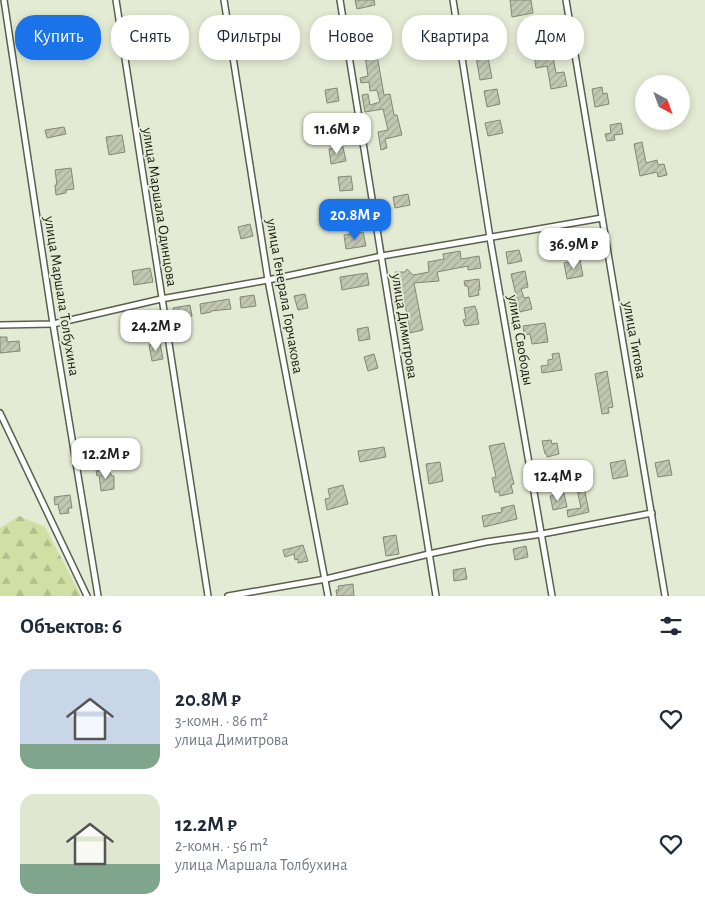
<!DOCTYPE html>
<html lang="ru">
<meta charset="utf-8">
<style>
:root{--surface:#fff;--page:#f6f6f7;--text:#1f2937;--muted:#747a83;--accent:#1a73e8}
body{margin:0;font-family:"Alegreya Sans",sans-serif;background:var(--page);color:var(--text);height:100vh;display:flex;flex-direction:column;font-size:19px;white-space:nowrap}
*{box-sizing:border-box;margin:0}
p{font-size:16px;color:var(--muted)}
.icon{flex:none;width:28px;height:28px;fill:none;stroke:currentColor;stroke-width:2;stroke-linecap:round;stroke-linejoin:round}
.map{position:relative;height:596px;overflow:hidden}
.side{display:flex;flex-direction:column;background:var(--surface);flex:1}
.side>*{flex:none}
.hud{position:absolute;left:15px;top:15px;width:675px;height:45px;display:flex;gap:10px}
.needle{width:32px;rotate:139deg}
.tools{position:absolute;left:635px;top:75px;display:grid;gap:10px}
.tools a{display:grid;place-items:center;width:55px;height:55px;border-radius:50%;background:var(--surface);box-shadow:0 2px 8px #0003;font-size:25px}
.price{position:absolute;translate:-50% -42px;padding:0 11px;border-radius:10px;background:#fff;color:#222;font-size:16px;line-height:32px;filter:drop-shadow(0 1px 2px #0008)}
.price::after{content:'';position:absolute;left:50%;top:30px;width:15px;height:11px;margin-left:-8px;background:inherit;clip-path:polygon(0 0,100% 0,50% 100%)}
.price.on{background:var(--accent);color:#fff}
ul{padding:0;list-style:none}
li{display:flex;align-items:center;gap:15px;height:125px;padding:0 20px}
li span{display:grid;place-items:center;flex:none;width:140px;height:100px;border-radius:15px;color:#555}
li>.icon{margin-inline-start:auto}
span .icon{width:60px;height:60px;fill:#fffc;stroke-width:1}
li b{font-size:21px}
h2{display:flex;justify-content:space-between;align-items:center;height:60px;padding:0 20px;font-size:21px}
.tag{padding:0 18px;border-radius:20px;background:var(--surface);box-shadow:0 2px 8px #0003;font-size:18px;line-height:45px}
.tag.on{background:var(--accent);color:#fff}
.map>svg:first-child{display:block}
</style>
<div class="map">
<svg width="705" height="596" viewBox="0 0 705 596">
<defs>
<pattern id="forest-firs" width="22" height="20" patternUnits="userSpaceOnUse" patternTransform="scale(1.25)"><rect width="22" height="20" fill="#d0dfa4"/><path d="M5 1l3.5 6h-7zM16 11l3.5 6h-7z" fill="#b2bf8c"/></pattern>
<pattern id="building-hatch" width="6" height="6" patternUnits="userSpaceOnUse" patternTransform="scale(1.25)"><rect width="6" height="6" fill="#c1c7b1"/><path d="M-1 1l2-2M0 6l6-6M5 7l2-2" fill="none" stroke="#a5aa97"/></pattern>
</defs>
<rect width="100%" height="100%" fill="#e4ebd4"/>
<path fill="url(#forest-firs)" d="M19,516L45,527L81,596H0V528Z"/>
<g fill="url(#building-hatch)" stroke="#828874">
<path d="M355,0H374L375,5L357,9Z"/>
<path d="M510,0H531L533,13L512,17Z"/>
<path d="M554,26L556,39L540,42L538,29Z"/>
<path d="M378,28L381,40L369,43L366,31Z"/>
<path d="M443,29L446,46L434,48L432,31Z"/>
<path d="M483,32L492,78L480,80L472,34Z"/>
<path d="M552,52L556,73L564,72L567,86L551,89L547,66L536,68L534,55Z"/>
<path d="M377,55L384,95L390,94L394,115H397L402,135L385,139L387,148L381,150L378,132L388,130L383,109L365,112L362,95L368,94L370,105L380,102L377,90L370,91L369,82L361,83L360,78L368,76L365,56Z"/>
<path d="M602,87L603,94L607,93L609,104L595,107L592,89Z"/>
<path d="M337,88L339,101L327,103L325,90Z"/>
<path d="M497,89L500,104L487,107L484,91Z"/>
<path d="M341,114L343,127L328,130L326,116Z"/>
<path d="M500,120L503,133L488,136L485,123Z"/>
<path d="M621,123L623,134L614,135L615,140L607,141L605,134L611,133L610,125Z"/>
<path d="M64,127L66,134L47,138L45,130Z"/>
<path d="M122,135L125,152L109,155L106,137Z"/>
<path d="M642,142L646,163L657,160L658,165L664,164L667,175L658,177L657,172L640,176L634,144Z"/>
<path d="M343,147L346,161L331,164L329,149Z"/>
<path d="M71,168L74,189L66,190V193L56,195L55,185H57L55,170Z"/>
<path d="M351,176L353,190L340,191L338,177Z"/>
<path d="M408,194L410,205L395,208L393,197Z"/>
<path d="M250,224L253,236L241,239L238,227Z"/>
<path d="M363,232L366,246L346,249L344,235Z"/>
<path d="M519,250L522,261L508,264L506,252Z"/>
<path d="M460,251L461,259L479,256L481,268L468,270V266L437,272L439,281L414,283L423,330L410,333L402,286L400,278L395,272H405L407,269L413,275L429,272L428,262L444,259L443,254Z"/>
<path d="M580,260L583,276L567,279L564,263Z"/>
<path d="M150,268L153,282L134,285L132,271Z"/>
<path d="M525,271L528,287L521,289L524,298L529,297L532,309L520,312L511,274Z"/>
<path d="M367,273L369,285L342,290L340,277Z"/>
<path d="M479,279L480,290H478L479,295L469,297L468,286H465L464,281Z"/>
<path d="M305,294L308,308L298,310L294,296Z"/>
<path d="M254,295L256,306L241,308L240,297Z"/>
<path d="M229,299L231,309L211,311V312L201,314L200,304Z"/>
<path d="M190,305L192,316L177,319V317H175L173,308Z"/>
<path d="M475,306L478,315H477L479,324L465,326L463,320L466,319L464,308Z"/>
<path d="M545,323L548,342L532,344L530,334L524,335L523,326Z"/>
<path d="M368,327L370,339L359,341L357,329Z"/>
<path d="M0,337H7V342L19,341L20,351L0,353Z"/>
<path d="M160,343L163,359L152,361L149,345Z"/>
<path d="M559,353L562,370L542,373L541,366L548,365V360L553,359L552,354Z"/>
<path d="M374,354L378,368L368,371L364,357Z"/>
<path d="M607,371L613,407L608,408L609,413L602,414L595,374Z"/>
<path d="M551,440L552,444L557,443L559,454L547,457V454H545L542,441Z"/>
<path d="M504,443L514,484L511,485L513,493L500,496L499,492H495L492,478L496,477L489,446Z"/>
<path d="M384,447L386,457L360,462L358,451Z"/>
<path d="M625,460L628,476L613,479L610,463Z"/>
<path d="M669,460L672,475L658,477L655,463Z"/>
<path d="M440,462L443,481L429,484L426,464Z"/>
<path d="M556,468L559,480L555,481L556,485L542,488L540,475H543L542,471Z"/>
<path d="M108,469L112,476H114V489L101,491L99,475L97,476L96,471Z"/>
<path d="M343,485L348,504L327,510L325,499L330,498L328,489Z"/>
<path d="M584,487L589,512L568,517L567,510L581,508L577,489Z"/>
<path d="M564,493L567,507L553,510L550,496Z"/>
<path d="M70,495L72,508H68L69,513L60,514L58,504L55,505L54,497Z"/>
<path d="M514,505L517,519L484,527L482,516L502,512L501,508Z"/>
<path d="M396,535L399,554L386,556L383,537Z"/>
<path d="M303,545L308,561L298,563V559L295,560L294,554L285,557L283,550Z"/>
<path d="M526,546L528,557L515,560L513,549Z"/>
<path d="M465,568L467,579L454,581L453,570Z"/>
<path d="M353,584L354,596H337L336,590H339L338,586Z"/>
</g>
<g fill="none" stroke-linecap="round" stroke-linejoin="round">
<g stroke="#5b604d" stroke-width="8">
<g id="minor">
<path d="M4,0L53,324L98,596"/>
<path d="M116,0L208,596"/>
<path d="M224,0L268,280L328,596"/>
<path d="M340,0L436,596"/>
<path d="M453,0L490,238L552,596"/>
<path d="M566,0L665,596"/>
<path d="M0,325L53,324L161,299L268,280L382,256L602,218"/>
<path d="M0,413L87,596"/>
<path d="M228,596L326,579L429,554L486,542L542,534L652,513"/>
</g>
</g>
<use href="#minor" stroke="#fff" stroke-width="5"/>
</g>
<g text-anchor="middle" stroke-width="4" stroke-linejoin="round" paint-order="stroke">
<g font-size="15" fill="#191b13" stroke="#e4ebd4">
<text transform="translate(160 207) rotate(81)" y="5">улица Маршала Одинцова</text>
<text transform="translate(62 296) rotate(81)" y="5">улица Маршала Толбухина</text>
<text transform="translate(285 296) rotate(80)" y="5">улица Генерала Горчакова</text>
<text transform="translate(405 326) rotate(81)" y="5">улица Димитрова</text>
<text transform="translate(521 340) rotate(80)" y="5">улица Свободы</text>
<text transform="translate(635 340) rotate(80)" y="5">улица Титова</text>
</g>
</g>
</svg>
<div class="tools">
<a><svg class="needle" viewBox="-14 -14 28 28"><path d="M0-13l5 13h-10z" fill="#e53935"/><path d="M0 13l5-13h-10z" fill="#747a83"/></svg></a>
</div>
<b class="price" style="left:337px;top:155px">11.6M ₽</b>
<b class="price on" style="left:355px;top:241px">20.8M ₽</b>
<b class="price" style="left:574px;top:270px">36.9M ₽</b>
<b class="price" style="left:156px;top:352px">24.2M ₽</b>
<b class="price" style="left:106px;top:480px">12.2M ₽</b>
<b class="price" style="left:558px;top:502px">12.4M ₽</b>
<div class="hud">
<a class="tag on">Купить</a>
<a class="tag">Снять</a>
<a class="tag">Фильтры</a>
<a class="tag">Новое</a>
<a class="tag">Квартира</a>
<a class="tag">Дом</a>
</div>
</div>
<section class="side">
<h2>Объектов: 6<svg class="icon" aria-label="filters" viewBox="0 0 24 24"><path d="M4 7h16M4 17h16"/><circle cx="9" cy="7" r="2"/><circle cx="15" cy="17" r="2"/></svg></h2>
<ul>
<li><span style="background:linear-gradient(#c9d6e8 75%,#7fa58c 0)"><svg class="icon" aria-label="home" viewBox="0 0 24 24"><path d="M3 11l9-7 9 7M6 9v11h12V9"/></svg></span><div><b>20.8M ₽</b><p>3-комн. · 86 m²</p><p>улица Димитрова</p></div><svg class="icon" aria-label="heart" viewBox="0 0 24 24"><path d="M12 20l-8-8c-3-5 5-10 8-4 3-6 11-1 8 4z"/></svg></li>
<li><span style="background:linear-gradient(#dfe7d0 70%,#7fa58c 0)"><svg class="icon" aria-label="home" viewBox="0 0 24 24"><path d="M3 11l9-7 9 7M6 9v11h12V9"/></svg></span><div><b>12.2M ₽</b><p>2-комн. · 56 m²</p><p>улица Маршала Толбухина</p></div><svg class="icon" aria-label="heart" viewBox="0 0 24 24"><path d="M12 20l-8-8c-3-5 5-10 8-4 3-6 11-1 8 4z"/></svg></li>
</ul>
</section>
